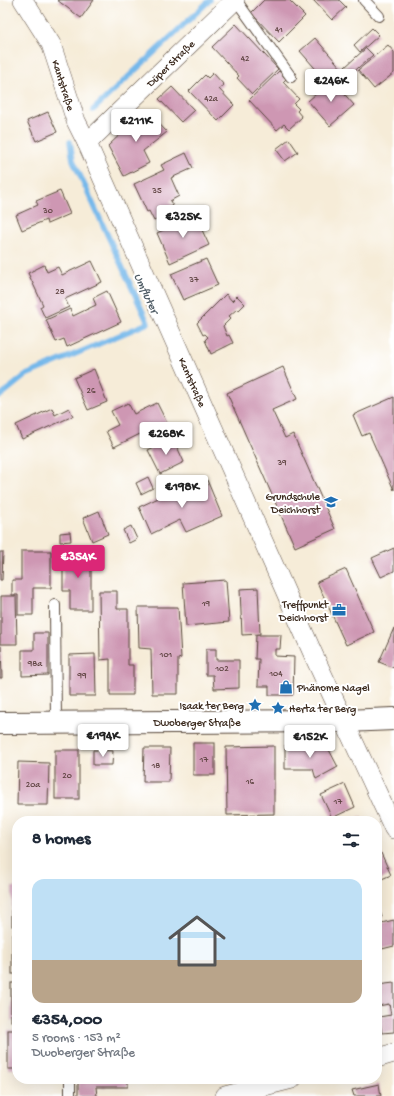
<!DOCTYPE html>
<meta charset="utf-8">
<style>
:root{--surface:#fff;--page:#f6f6f7;--text:#1f2937;--muted:#747a83;--line:#e0e1e3;--accent:#db2777}
body{margin:0;font-family:"Gochi Hand",sans-serif;background:var(--page);color:var(--text);height:100vh;display:flex;flex-direction:column;font-size:15px;white-space:nowrap}
*{box-sizing:border-box;margin:0}
p{font-size:13px;color:var(--muted)}
.icon{flex:none;width:22px;height:22px;fill:none;stroke:currentColor;stroke-width:2;stroke-linecap:round;stroke-linejoin:round}
.map{position:relative;flex:1;overflow:hidden}
.panel{position:absolute;left:12px;top:816px;width:370px;height:268px;display:flex;flex-direction:column;background:var(--surface);border-radius:16px;box-shadow:0 4px 16px #0002}
.panel>*{flex:none}
.price{position:absolute;translate:-50% -34px;padding:0 9px;border-radius:4px;background:#fff;color:#222;font-size:13px;line-height:26px;filter:drop-shadow(0 1px 2px #0008)}
.price::after{content:'';position:absolute;left:50%;top:24px;width:12px;height:9px;margin-left:-6px;background:inherit;clip-path:polygon(0 0,100% 0,50% 100%)}
.price.active{background:var(--accent);color:#fff}
ul{padding:0;list-style:none}
li{display:grid;align-content:center;gap:8px;height:212px;padding:0 20px}
li+li{border-top:1px solid var(--line)}
li span{display:grid;place-items:center;height:124px;border-radius:12px;color:#555}
li>.icon{margin-inline-start:auto}
span .icon{width:72px;height:72px;fill:#fffc;stroke-width:1}
li b{font-size:17px}
h2{display:flex;justify-content:space-between;align-items:center;height:48px;padding:0 20px;font-size:17px}
.map>svg:first-child{display:block}
</style>
<div class="map">
<svg width="394" height="1096" viewBox="0 0 394 1096">
<rect width="100%" height="100%" fill="#fff"/>
<filter id="ink" filterUnits="userSpaceOnUse"><feTurbulence type="fractalNoise" baseFrequency=".025" numOctaves="2"/><feDisplacementMap in="SourceGraphic" scale="8" xChannelSelector="R" yChannelSelector="G"/><feConvolveMatrix kernelMatrix="1 2 1 2 8 2 1 2 1" color-interpolation-filters="sRGB"/></filter>
<filter id="wash" filterUnits="userSpaceOnUse"><feTurbulence type="fractalNoise" baseFrequency=".012" numOctaves="4" result="noise"/><feDisplacementMap in="SourceGraphic" scale="16" xChannelSelector="R" yChannelSelector="G"/><feGaussianBlur stdDeviation="0.9" result="paint"/><feColorMatrix in="noise" values="0 0 0 0 0 0 0 0 0 0 0 0 0 0 0 0 0 1.4 0 .05"/><feComposite in="paint" operator="in"/></filter>
<g filter="url(#wash)">
<rect width="100%" height="100%" fill="#f6ecd8"/>
<g fill="none" stroke-linecap="round" stroke-linejoin="round">
<g stroke="#75b8ea" stroke-width="5.5">
<path d="M93,110L210,0"/>
<path d="M0,396L26,375L148,323L73,160L70,142"/>
</g>
</g>
<g id="blocks">
<g fill="#ce97b3">
<path d="M57,0H94L81,18Z"/>
<path d="M264,0H289L305,16L279,42L251,13Z"/>
<path d="M313,0H339L346,7L332,20Z"/>
<path d="M236,24L278,69L252,94L237,78L239,76L212,47Z"/>
<path d="M372,28L379,35L360,52L354,45Z"/>
<path d="M315,38L342,69L327,82L300,51Z"/>
<path d="M388,45L394,52V73L374,89L358,70Z"/>
<path d="M366,48L373,55L351,74L345,67Z"/>
<path d="M279,71L286,79L283,82L299,99L294,104L299,109L297,111L302,117L289,129L284,124L277,130L249,100Z"/>
<path d="M213,73L224,85L219,89L234,105L218,121L189,91L205,75L208,78Z"/>
<path d="M332,80L354,105L330,126L308,101Z"/>
<path d="M172,87L194,110L181,122L159,99Z"/>
<path d="M146,110L167,132L143,151L149,163L124,176L108,146Z"/>
<path d="M48,112L57,132L36,141L27,121Z"/>
<path d="M289,139L298,152L285,161L276,149Z"/>
<path d="M186,153L193,168L171,178L179,196L170,201L173,206L165,209L167,215L154,221L149,211L147,212L134,184L164,170L161,165Z"/>
<path d="M60,191L70,214L47,224L46,220L22,230L16,215L38,205L36,201Z"/>
<path d="M195,215L209,245L170,263L157,233Z"/>
<path d="M206,259L218,285L183,300L171,274Z"/>
<path d="M92,261L102,282L65,299L69,307L45,318L40,307L43,305L28,273L44,265L47,272L58,267L62,275Z"/>
<path d="M107,291L121,322L67,347L64,339L56,342L46,320L70,309L73,316L96,305L93,298Z"/>
<path d="M226,294L232,301L237,296L245,304L239,310L237,309L229,316L231,318L223,326L227,336L229,335L233,343L211,354L205,340L208,337L205,334L203,335L197,323Z"/>
<path d="M283,367L297,399L272,410L285,438L293,434L335,529L295,547L227,393Z"/>
<path d="M94,369L107,402L88,410L74,378Z"/>
<path d="M394,397V490L369,433L362,436L353,415Z"/>
<path d="M128,403L134,414L157,403L167,423L141,436L140,434L114,447L106,431L118,425L111,411Z"/>
<path d="M52,408L55,415L69,408L73,416L22,439L16,425Z"/>
<path d="M173,438L184,462L160,474L148,450Z"/>
<path d="M148,477L153,488L141,494L136,483Z"/>
<path d="M207,480L222,516L186,532L180,520L151,534L139,507L167,494L169,497Z"/>
<path d="M99,511L108,534L92,541L83,518Z"/>
<path d="M131,526L137,539L129,543L123,530Z"/>
<path d="M70,532L71,541L60,542V533Z"/>
<path d="M394,548V571L381,577L372,558Z"/>
<path d="M21,551H51V588H33V615H18V595H12V580H21Z"/>
<path d="M63,551H91V610H70V591H63Z"/>
<path d="M0,552H3L2,580H0Z"/>
<path d="M346,569L374,632L346,645L317,582Z"/>
<path d="M226,580L229,622L186,626L183,583Z"/>
<path d="M258,588L260,634L242,635L240,589Z"/>
<path d="M99,591H117V609H128V665H133V695H110V659L100,660Z"/>
<path d="M1,596H16L17,644H0V635H1Z"/>
<path d="M138,607H178L181,658L178,659V694H152L151,649L139,648Z"/>
<path d="M394,628V668L379,662Z"/>
<path d="M34,633H48V675L22,676V650H34Z"/>
<path d="M256,635H281L280,649H275V656L294,657L293,695H269V686H258L259,659H255Z"/>
<path d="M0,646H1L2,678H0Z"/>
<path d="M206,649H216V660H239V688L214,689L213,675H206Z"/>
<path d="M95,654L96,696H69V655Z"/>
<rect x="193" y="743" width="22" height="32"/>
<path d="M326,744L338,767L316,779L313,769H285V745Z"/>
<path d="M274,746V814L227,815L226,747Z"/>
<path d="M144,748H170L169,782H143Z"/>
<rect x="55" y="750" width="24" height="49"/>
<path d="M93,750L113,751L112,765H93Z"/>
<path d="M18,762L49,763L48,805H17Z"/>
<path d="M345,784L355,807L332,818L321,795Z"/>
<path d="M360,817L362,821H352Z"/>
<path d="M381,853L391,875L377,881V854Z"/>
<rect x="12" y="887" width="5" height="39"/>
<path d="M377,903L382,917L377,918Z"/>
<path d="M394,920V946L382,949L377,924Z"/>
<rect x="12" y="935" width="5" height="39"/>
<rect x="11" y="983" width="6" height="38"/>
<path d="M394,983V1032L382,1033L379,1017L391,1015L389,1004L378,1006L377,985Z"/>
<rect x="8" y="1030" width="9" height="39"/>
<path d="M78,1079H128V1087H96L97,1096H78Z"/>
<path d="M379,1084L381,1096H354L352,1090Z"/>
</g>
</g>
</g>
<g filter="url(#ink)">
<use href="#blocks" fill-opacity="0" stroke="#57473a" stroke-width="1"/>
<g fill="none" stroke-linecap="round" stroke-linejoin="round">
<g stroke="#57473a" stroke-width="12">
<g id="service">
<path d="M236,0L291,77"/>
<path d="M364,0L379,16"/>
<path d="M55,605L56,723"/>
<path d="M70,1096V1079"/>
</g>
</g>
<g stroke="#57473a" stroke-width="20">
<g id="minor">
<path d="M23,0L51,44L76,121L87,143L314,656L394,829"/>
<path d="M87,143L235,0"/>
<path d="M377,1058L394,1053"/>
<path d="M225,1096L292,1079"/>
</g>
</g>
<g stroke="#57473a" stroke-width="24">
<path id="tertiary" d="M0,723L345,721L394,719"/>
</g>
<use href="#service" stroke="#fff" stroke-width="10"/>
<use href="#minor" stroke="#fff" stroke-width="19"/>
<use href="#tertiary" stroke="#fff" stroke-width="22"/>
</g>
</g>
<defs>
<g id="school-bare" transform="scale(1.08)"><path d="M0-5L7-2L0 1L-7-2ZM-4 1L0 2.5L4 1V4Q0 6-4 4Z" fill="#1f6fb2" stroke="#fff" stroke-width="2.5" paint-order="stroke"/></g>
<g id="office-bare" transform="scale(1.08)"><path d="M-6-3h4V-5.5h4V-3h4V5H-6ZM-1-4.5V-3h2v-1.5ZM-6 0V1H6V0Z" fill="#1f6fb2" stroke="#fff" stroke-width="2.5" paint-order="stroke"/></g>
<g id="shop-bare" transform="scale(1.08)"><path d="M-5-2.5h2.3a2.7 3.5 0 0 1 5.4 0H5L5.5 6h-11ZM-1.5-2.5h3a1.5 2.3 0 0 0-3 0Z" fill="#1f6fb2" stroke="#fff" stroke-width="2.5" paint-order="stroke"/></g>
<g id="sight-bare" transform="scale(1.08)"><path d="M0-6L1.8-2.2L6-1.7L2.9 1.2L3.7 5.4L0 3.3L-3.7 5.4L-2.9 1.2L-6-1.7L-1.8-2.2Z" fill="#1f6fb2" stroke="#fff" stroke-width="2.5" paint-order="stroke"/></g>
</defs>
<g fill-rule="evenodd">
<use href="#school-bare" x="331" y="502"/>
<use href="#office-bare" x="339" y="610"/>
<use href="#shop-bare" x="286" y="687"/>
<use href="#sight-bare" x="255" y="705"/>
<use href="#sight-bare" x="278" y="708"/>
</g>
<g text-anchor="middle" stroke-width="4" stroke-linejoin="round" paint-order="stroke">
<g font-size="9" fill="#604543">
<text x="279" y="32">41</text>
<text x="245" y="61">42</text>
<text x="211" y="101">42a</text>
<text x="157" y="193">35</text>
<text x="48" y="213">30</text>
<text x="194" y="282">37</text>
<text x="60" y="294">28</text>
<text x="91" y="393">26</text>
<text x="282" y="465">39</text>
<text x="206" y="606">19</text>
<text x="166" y="657">101</text>
<text x="35" y="666">98a</text>
<text x="222" y="671">102</text>
<text x="276" y="676">104</text>
<text x="82" y="678">99</text>
<text x="204" y="762">17</text>
<text x="156" y="768">18</text>
<text x="67" y="778">20</text>
<text x="250" y="784">16</text>
<text x="33" y="787">20a</text>
<text x="338" y="804">17</text>
</g>
<g font-size="11" fill="#3b2a1e" stroke="#fff">
<text transform="translate(170 63) rotate(-44)" y="4">Düper Straße</text>
<text transform="translate(64 85) rotate(72)" y="4">Kantstraße</text>
<text transform="translate(193 382) rotate(66)" y="4">Kantstraße</text>
<text x="197" y="726">Dwoberger Straße</text>
</g>
<g font-size="11" fill="#3b2a1e" stroke="#fff" text-anchor="end">
<text x="320" y="500">Grundschule<tspan x="320" dy="13">Deichhorst</tspan></text>
<text x="328" y="608">Treffpunkt<tspan x="328" dy="13">Deichhorst</tspan></text>
<text x="297" y="691" text-anchor="start">Phänome Nagel</text>
<text x="244" y="709">Isaak ter Berg</text>
<text x="289" y="712" text-anchor="start">Herta ter Berg</text>
</g>
<g font-size="12" font-style="italic" fill="#4f5c65" stroke="#fff">
<text transform="translate(147 293) rotate(65)" y="4">Umfluter</text>
</g>
</g>
</svg>
<b class="price" style="left:331px;top:103px">€246K</b>
<b class="price" style="left:136px;top:143px">€211K</b>
<b class="price" style="left:183px;top:239px">€325K</b>
<b class="price" style="left:166px;top:456px">€268K</b>
<b class="price" style="left:182px;top:509px">€198K</b>
<b class="price active" style="left:78px;top:579px">€354K</b>
<b class="price" style="left:103px;top:758px">€194K</b>
<b class="price" style="left:310px;top:759px">€152K</b>
<section class="panel">
<h2>8 homes<svg class="icon" aria-label="filters" viewBox="0 0 24 24"><path d="M4 7h16M4 17h16"/><circle cx="9" cy="7" r="2"/><circle cx="15" cy="17" r="2"/></svg></h2>
<ul>
<li><span style="background:linear-gradient(#bfe0f5 65%,#b9a48a 0)"><svg class="icon" aria-label="home" viewBox="0 0 24 24"><path d="M3 11l9-7 9 7M6 9v11h12V9"/></svg></span><div><b>€354,000</b><p>5 rooms · 153 m²</p><p>Dwoberger Straße</p></div></li>
</ul>
</section>
</div>
